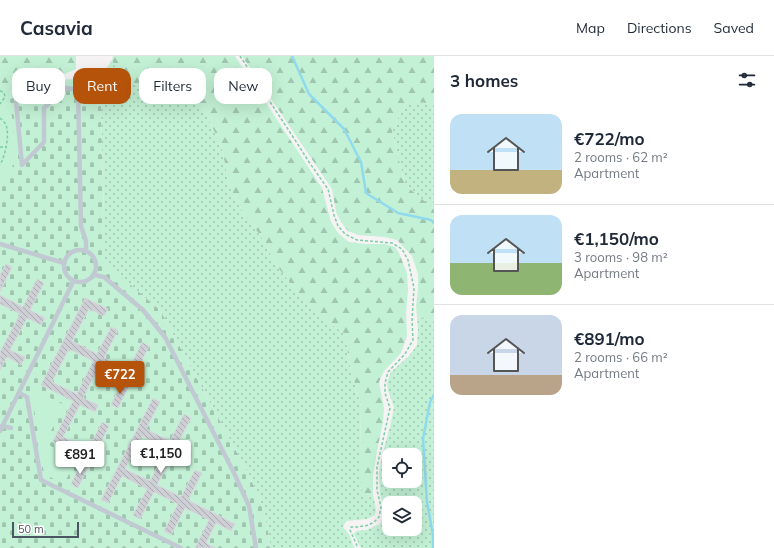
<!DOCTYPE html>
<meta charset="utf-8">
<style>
:root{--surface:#fff;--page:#f6f6f7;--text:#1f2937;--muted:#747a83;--line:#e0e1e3;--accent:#b45309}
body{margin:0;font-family:Mulish,sans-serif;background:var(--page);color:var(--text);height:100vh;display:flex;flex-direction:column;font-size:15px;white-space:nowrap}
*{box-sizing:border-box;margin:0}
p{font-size:13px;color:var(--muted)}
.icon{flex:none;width:22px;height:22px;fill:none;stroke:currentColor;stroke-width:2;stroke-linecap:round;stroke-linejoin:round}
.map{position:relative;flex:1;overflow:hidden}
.panel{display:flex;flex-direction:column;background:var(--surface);width:340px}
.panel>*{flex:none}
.hud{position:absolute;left:12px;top:12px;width:362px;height:36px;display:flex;gap:8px}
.buttons{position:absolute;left:382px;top:392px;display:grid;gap:8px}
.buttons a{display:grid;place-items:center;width:40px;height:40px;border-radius:8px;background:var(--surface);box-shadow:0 4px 16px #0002;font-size:20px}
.scale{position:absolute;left:12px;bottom:10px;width:67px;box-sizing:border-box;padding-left:4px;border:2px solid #4a5661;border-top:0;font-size:11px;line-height:14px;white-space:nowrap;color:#4a5661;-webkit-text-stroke:3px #fff;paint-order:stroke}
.price{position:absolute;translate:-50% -34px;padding:0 9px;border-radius:4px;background:#fff;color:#222;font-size:13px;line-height:26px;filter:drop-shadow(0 1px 2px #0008)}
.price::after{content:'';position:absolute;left:50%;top:24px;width:12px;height:9px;margin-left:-6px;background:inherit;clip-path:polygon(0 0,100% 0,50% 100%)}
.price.current{background:var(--accent);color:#fff}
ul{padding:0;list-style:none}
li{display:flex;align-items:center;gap:12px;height:100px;padding:0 16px}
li+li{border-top:1px solid var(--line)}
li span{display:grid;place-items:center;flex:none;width:112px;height:80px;border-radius:12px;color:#555}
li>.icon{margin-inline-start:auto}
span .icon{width:48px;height:48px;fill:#fffc;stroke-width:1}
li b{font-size:17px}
h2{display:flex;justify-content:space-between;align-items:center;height:48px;padding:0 16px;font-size:17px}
.chip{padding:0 14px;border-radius:12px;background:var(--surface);box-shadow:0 4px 16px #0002;font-size:14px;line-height:36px}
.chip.current{background:var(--accent);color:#fff}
header{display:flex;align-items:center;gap:24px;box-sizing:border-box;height:56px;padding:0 20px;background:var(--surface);border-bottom:1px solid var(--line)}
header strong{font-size:19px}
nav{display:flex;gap:22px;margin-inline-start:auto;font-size:14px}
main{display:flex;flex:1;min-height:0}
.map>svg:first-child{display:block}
</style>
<header>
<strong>Casavia</strong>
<nav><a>Map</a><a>Directions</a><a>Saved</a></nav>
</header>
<main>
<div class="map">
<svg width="434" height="492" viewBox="0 0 434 492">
<defs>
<pattern id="grass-dots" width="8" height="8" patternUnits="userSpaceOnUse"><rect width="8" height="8" fill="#c3f1d5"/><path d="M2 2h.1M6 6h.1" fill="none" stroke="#a0c6b0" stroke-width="1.8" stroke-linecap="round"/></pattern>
<pattern id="forest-firs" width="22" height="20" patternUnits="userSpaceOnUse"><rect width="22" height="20" fill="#c3f1d5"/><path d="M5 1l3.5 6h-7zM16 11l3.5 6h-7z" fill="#a0c6b0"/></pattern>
<pattern id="cemetery-stones" width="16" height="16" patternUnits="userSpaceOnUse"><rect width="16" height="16" fill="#c3f1d5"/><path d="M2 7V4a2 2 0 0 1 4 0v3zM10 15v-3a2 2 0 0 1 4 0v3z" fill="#a0c6b0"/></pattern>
<pattern id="building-back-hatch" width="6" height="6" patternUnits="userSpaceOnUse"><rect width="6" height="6" fill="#cdcfd5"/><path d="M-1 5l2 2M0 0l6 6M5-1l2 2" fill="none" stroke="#a8abb0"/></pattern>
</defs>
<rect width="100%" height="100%" fill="#f5f3f3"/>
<g fill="url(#grass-dots)" fill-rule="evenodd">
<path d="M112,4L123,28L139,29H178L203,52L222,91L229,130L243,156L262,182L276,209L312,254L345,278L350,310L361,350L360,396L367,444L373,438L376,454L375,459L367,463L346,465L343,471L350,480L354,492H271L264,454L249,419L160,254L102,206L104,161L100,22Z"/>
<path d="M421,46L434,49V153L405,129L392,75L405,47Z"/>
<path d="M417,261L434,265V492H361L354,478L356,475L366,474L380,468L385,455L380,438L379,417L382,399L390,371L394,351L388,335L387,327L391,316L409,300L417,289L418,275ZM389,399H415V425H389ZM389,447H415V473H389Z"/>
</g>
<g fill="url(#forest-firs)">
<path d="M0,0H76V13L52,24L10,31L0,30Z"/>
<path d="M113,0H235L322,132L331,166L338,177L349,186L365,188H385L395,191L399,197L407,217L408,234L406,257L407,280L401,297L384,315L379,326L384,352L383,366L377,395L373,420V438L367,444L362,439L360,396L361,350L350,310L345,278L312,254L276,209L262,182L243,156L229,130L222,91L203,52L178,29H139L123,28L112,4Z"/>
<path d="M242,0H434V49L421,46L405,47L392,75L405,129L434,153V265L417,261L416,250L418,233V218L412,200L397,184L385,181L358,179L348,175L341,166L336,156L332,133Z"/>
</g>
<path fill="url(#cemetery-stones)" d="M100,22L104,161L103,206L160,254L249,419L264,454L271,492H0V30L10,31L52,24Z"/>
<g fill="#c3f1d5">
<path d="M52,24V33L45,41H38L12,42L10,44L17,104L6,119L0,124V30L10,31Z"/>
<path d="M31,332L64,349L45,387L76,404L64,428L44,418Z"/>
</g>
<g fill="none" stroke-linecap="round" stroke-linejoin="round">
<g stroke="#90daee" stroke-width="2.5">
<path d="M292,0L309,38L344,73L361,106L366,137L398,157L431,164L434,167"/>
<path d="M433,492V479L427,446L423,383L430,346L434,339"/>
</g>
</g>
<g fill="url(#building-back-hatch)" stroke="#d7d9de" fill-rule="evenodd">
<path d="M6,208L12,211L0,236V219Z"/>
<path d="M37,223L44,227L30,254L45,262L41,269L27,262L10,294L25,301L21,309L7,301L0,314V296L20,258L0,248V239L23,251Z"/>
<path d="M85,242L108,253L104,260L89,253L72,285L97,298L111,271L118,274L104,302L119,309L115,316L100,309L83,342L98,349L95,356L80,349L63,381L78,389L75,396L53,385L73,345L41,329ZM69,293L93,305L77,338L52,326Z"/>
<path d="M142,286L149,290L138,312L131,309Z"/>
<path d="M122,326L129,330L118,352L111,349Z"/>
<path d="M153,342L160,346L146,373L170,385L184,358L191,362L177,389L192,397L189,404L174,396L157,429L181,441L195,414L202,417L188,444L235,468L231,475L216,467L206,487L216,492H195L209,464L185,452L171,479L164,475L178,448L154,436L140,463L133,459L147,433L122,420L108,447L101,444ZM142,380L167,392L150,425L125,413Z"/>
<path d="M102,366L109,370L98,392L91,388Z"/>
<path d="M82,406L89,409L78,432L71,428Z"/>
</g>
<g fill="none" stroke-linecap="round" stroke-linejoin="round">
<g stroke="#7ad0a6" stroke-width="1.5" stroke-dasharray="3 2" stroke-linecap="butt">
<path d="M240,0L297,87L309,106L328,133L334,159L338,170L345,178L357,184L392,187L402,193L408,204L414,232L412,264L413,284L405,298L388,316L385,327V337L390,352L377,411V434L381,451L379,461L375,465L369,469L358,471H351L350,474L358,492"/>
<path d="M0,35H1L4,37L5,41L0,48"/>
<path d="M0,62C2,64 5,66 6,69C10,79 5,100 0,109"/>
<path d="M0,91H6"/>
</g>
<g stroke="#c1cad2" stroke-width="4.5">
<path d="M16,46L22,109L44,86V52L66,32L78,34L81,170L86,185V195"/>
<path d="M0,188L64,207"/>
<circle cx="80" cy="210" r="16"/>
<path d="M95,219L104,221L143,254L165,281L234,417L249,450L256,492"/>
<path d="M19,337L27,341L41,424L181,492"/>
<path d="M2,370L11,372"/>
<path d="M0,375L73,226"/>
</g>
</g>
</svg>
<div class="buttons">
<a><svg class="icon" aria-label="locate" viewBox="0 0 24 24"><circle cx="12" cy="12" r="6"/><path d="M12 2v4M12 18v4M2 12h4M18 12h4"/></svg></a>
<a><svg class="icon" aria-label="layers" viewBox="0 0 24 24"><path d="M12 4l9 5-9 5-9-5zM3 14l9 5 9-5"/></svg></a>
</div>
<div class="scale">50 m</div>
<b class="price current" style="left:120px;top:339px">€722</b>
<b class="price" style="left:161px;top:418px">€1,150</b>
<b class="price" style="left:80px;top:419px">€891</b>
<div class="hud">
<a class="chip">Buy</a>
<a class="chip current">Rent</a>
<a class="chip">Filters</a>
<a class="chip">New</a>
</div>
</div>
<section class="panel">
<h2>3 homes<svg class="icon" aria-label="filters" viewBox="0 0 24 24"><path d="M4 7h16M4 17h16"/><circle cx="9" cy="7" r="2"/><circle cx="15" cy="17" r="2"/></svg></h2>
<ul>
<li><span style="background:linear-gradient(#bfe0f5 70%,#c2b280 0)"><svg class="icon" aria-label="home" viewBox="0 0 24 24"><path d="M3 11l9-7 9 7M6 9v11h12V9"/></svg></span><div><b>€722/mo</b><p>2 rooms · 62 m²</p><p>Apartment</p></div></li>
<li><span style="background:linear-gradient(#bfe0f5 60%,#8fb573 0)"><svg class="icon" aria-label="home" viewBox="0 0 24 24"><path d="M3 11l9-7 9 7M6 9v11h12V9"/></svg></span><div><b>€1,150/mo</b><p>3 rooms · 98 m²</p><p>Apartment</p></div></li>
<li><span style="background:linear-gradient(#c9d6e8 75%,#b9a48a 0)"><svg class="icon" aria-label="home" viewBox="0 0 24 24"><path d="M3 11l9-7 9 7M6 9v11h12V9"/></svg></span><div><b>€891/mo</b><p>2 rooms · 66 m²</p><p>Apartment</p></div></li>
</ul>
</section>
</main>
